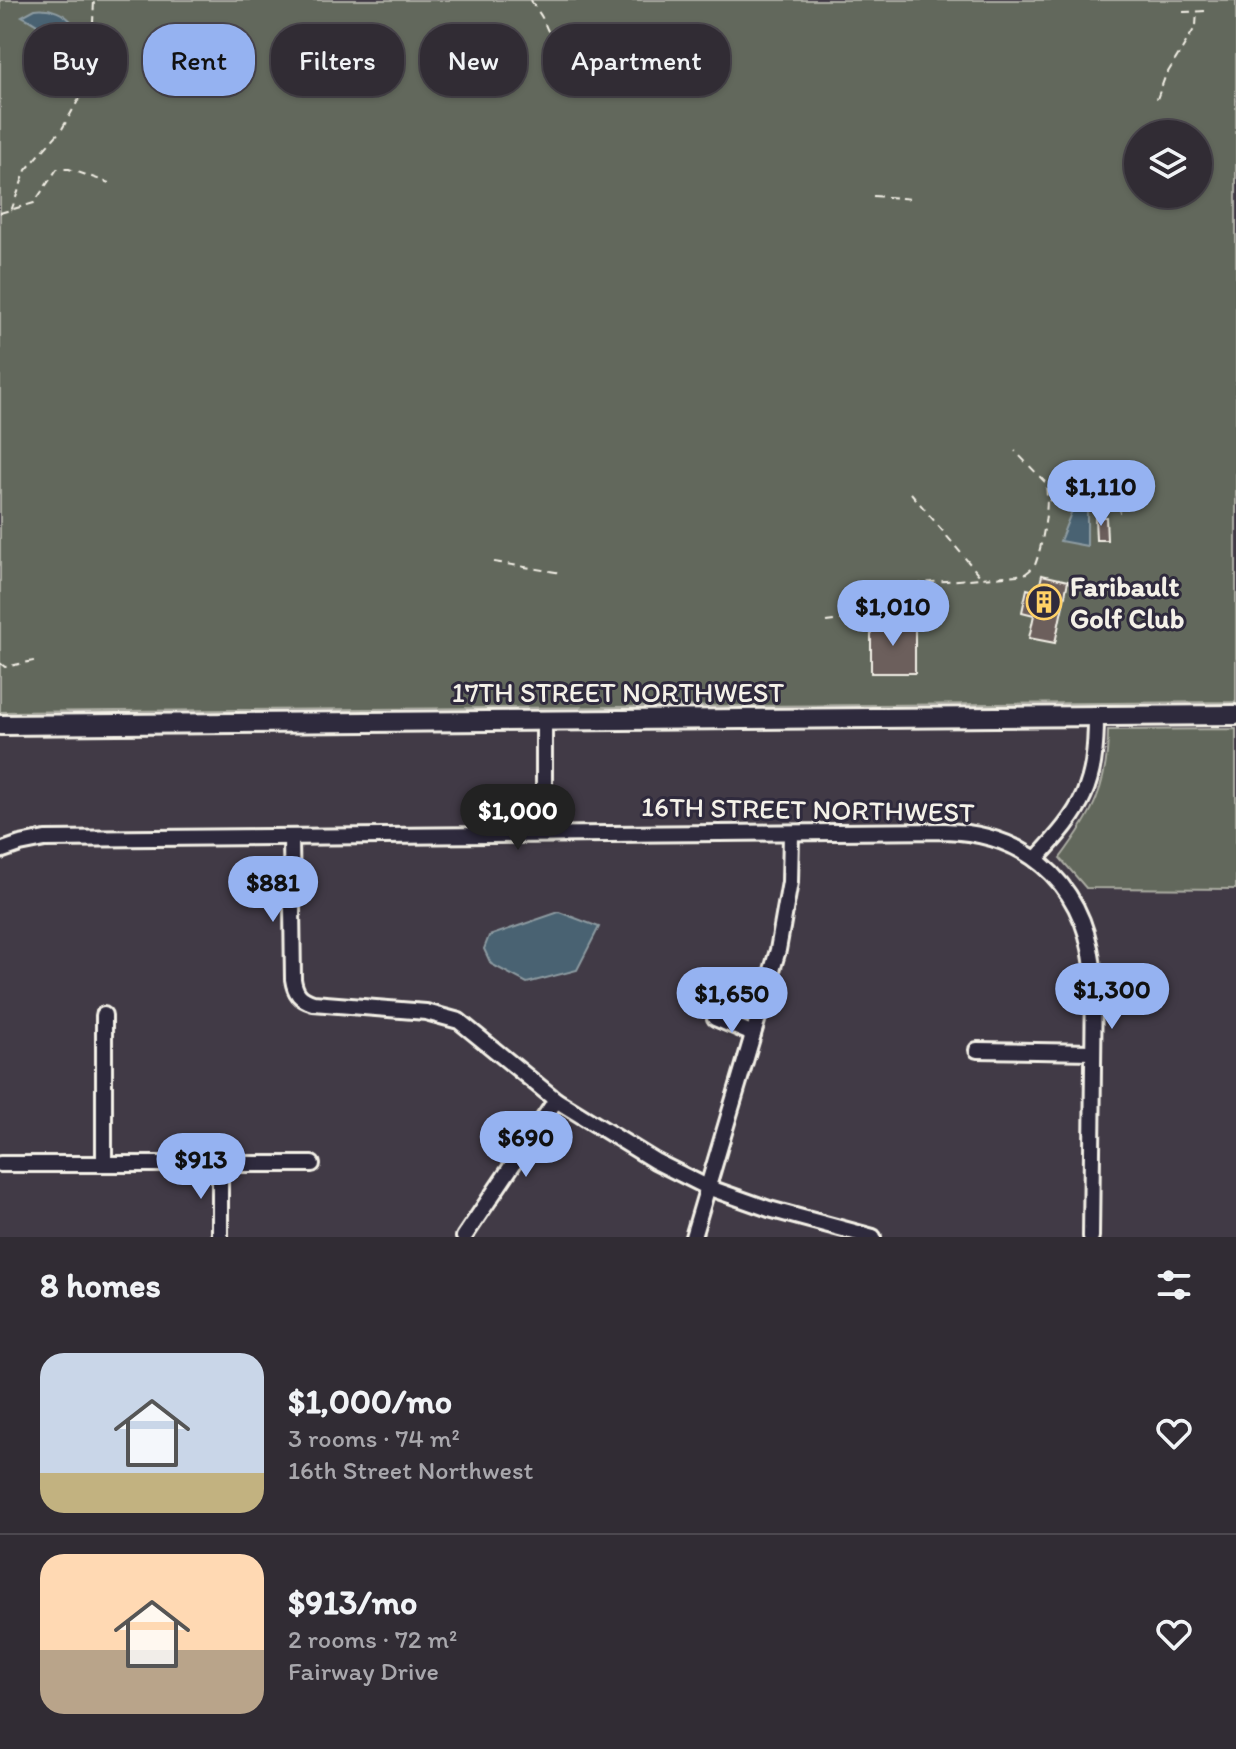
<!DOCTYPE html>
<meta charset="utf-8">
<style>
:root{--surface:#312c34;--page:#39343c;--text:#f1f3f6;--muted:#a8a7ac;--line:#4c484f;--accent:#95b2f1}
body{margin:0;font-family:Itim,sans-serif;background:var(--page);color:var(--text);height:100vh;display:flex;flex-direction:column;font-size:30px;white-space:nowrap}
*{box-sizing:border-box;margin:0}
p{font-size:26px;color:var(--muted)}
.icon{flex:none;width:44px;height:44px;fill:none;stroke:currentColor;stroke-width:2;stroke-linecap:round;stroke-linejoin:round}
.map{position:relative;height:1237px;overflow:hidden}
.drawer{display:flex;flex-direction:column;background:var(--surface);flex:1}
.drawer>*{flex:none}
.top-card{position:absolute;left:24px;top:24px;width:800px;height:72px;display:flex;gap:16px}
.tools{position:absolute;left:1124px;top:120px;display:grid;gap:16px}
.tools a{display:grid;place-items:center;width:88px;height:88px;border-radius:50%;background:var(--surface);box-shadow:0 2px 6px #0004,0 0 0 2px var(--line);font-size:40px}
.price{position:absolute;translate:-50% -68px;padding:0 18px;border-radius:28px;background:var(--accent);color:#111;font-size:26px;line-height:52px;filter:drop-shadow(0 2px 4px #0008)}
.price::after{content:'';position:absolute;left:50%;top:48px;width:24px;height:18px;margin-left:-12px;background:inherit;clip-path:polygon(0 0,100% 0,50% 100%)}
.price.selected{background:#222;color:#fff}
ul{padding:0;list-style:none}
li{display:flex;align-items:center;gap:24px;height:200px;padding:0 40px}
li+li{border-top:2px solid var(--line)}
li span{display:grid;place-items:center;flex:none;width:224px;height:160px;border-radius:24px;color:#555}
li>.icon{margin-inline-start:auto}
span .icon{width:96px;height:96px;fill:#fffc;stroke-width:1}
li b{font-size:34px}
h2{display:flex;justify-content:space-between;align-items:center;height:96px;padding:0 40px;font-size:34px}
.pill{padding:0 28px;border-radius:32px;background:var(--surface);box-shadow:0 2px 6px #0004,0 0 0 2px var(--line);font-size:28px;line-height:72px}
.pill.selected{background:var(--accent);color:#111}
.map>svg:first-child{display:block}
</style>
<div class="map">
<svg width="1236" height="1237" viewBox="0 0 1236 1237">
<rect width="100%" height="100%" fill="#413a46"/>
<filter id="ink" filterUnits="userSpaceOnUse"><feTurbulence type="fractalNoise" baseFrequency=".0125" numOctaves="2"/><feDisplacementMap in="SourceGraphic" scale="16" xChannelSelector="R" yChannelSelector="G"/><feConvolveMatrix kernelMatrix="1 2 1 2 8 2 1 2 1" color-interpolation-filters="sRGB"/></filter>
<g filter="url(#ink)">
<g fill="#62685b" stroke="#abaca2" stroke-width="2" fill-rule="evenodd">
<path d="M0,0H1236V702L0,712ZM1138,134H1198V194H1138Z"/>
<path d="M1236,729V889L1086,888L1060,858C1093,814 1108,786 1108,730Z"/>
</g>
<g fill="#496272" stroke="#8d9ba1" stroke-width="2">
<path d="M35,9C50,7 66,13 75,26L74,33C56,42 38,24 22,16Z"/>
<path d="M1073,508L1087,511V546L1060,541Z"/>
<path d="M559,912L599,927L577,970L527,983L491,964L484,949L489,936Z"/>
</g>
<g fill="#6c5f5b" stroke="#f4f1e8" stroke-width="2">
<path d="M1095,517H1106L1107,540H1096Z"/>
<path d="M1042,575L1068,581L1055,643L1029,638L1034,615L1022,612L1027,589L1038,592Z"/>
<rect x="871" y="622" width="44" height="51"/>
</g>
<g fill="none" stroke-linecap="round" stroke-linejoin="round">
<g stroke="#f4f1e8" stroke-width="20">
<g id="minor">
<path d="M544,721V833"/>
<path d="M291,837L293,979C295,993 300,999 313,1003L426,1012L459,1021L556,1100L655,1161L707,1187L769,1209L873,1237"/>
<path d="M0,851L20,844L45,839L945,831C1035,834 1090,892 1094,981L1091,1237"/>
<path d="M1036,859C1083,809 1096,787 1096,717"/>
<path d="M104,1015V1164"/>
<path d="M715,1018L753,1034"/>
<path d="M977,1050L1093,1052"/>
<path d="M0,1164H312"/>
<path d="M220,1164V1237"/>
<path d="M464,1237L556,1100"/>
<path d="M693,1237L778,950L790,882L791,834"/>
</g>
</g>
<g stroke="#f4f1e8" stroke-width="24">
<path id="tertiary" d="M0,725L1236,715"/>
</g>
<g stroke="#f4f1e8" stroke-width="2" stroke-dasharray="8 6" stroke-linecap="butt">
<path d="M531,0C534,8 541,13 544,22C556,50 574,92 611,69"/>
<path d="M1183,12L1206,11"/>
<path d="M1157,99L1165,77L1196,26L1197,11"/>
<path d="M873,196L914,199"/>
<path d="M11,211L26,170L62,129L83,92L91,69L94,0"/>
<path d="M0,213L34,203L57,169H69L109,183"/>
<path d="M911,493L980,576"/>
<path d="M1049,501C1062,487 1085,479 1101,494C1109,501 1111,508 1120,512"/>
<path d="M494,562L562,573"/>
<path d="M826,622L870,616L910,587L922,583L1017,575L1025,574L1034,567C1042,550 1051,499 1045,482L1015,451"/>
<path d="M908,622V603L918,586"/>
<path d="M0,663L5,667L38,660"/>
</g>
<use href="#minor" stroke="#2f2a3d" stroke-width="14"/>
<use href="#tertiary" stroke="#2f2a3d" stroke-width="18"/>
</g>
</g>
<defs>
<g id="building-ring" transform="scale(1.8)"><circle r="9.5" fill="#2f2a3d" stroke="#ffd166" stroke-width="1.5"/><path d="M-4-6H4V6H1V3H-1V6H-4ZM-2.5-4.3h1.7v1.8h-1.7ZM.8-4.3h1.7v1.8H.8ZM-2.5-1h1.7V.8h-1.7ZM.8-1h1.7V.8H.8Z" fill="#ffd166"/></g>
</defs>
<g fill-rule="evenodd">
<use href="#building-ring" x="1044" y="602"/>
</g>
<g text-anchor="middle" stroke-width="6" stroke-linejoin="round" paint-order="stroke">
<g font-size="28" font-weight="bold" fill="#f4f1e8" stroke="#2f2a3d" text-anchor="start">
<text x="1070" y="596">Faribault<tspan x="1070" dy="32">Golf Club</tspan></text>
</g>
<g font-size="28" fill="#f4f1e8" stroke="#2f2a3d">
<text x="618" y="702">17TH STREET NORTHWEST</text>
<text transform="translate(808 809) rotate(1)" y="10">16TH STREET NORTHWEST</text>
</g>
</g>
</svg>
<div class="tools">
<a><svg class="icon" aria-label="layers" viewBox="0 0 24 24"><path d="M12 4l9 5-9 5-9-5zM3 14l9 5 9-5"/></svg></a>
</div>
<b class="price" style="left:1101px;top:528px">$1,110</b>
<b class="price" style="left:893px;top:648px">$1,010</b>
<b class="price selected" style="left:518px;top:852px">$1,000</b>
<b class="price" style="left:273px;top:924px">$881</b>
<b class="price" style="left:1112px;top:1031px">$1,300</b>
<b class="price" style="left:732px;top:1035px">$1,650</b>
<b class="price" style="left:526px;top:1179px">$690</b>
<b class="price" style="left:201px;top:1201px">$913</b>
<div class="top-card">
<a class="pill">Buy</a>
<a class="pill selected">Rent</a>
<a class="pill">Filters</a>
<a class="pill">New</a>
<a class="pill">Apartment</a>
</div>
</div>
<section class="drawer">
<h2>8 homes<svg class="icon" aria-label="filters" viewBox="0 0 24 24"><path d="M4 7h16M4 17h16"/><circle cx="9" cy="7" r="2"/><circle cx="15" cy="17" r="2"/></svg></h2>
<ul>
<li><span style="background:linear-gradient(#c9d6e8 75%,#c2b280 0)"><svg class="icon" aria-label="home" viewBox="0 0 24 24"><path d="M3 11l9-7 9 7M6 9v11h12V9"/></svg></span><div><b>$1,000/mo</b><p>3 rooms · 74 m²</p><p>16th Street Northwest</p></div><svg class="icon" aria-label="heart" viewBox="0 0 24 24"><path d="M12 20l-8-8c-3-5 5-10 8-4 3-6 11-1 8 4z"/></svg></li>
<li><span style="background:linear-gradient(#ffd9b3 60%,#b9a48a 0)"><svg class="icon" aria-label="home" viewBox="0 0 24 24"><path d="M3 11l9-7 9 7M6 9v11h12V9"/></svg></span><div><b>$913/mo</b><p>2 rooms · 72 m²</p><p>Fairway Drive</p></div><svg class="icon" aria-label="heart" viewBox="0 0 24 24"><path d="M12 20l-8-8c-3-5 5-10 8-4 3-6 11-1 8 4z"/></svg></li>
</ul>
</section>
